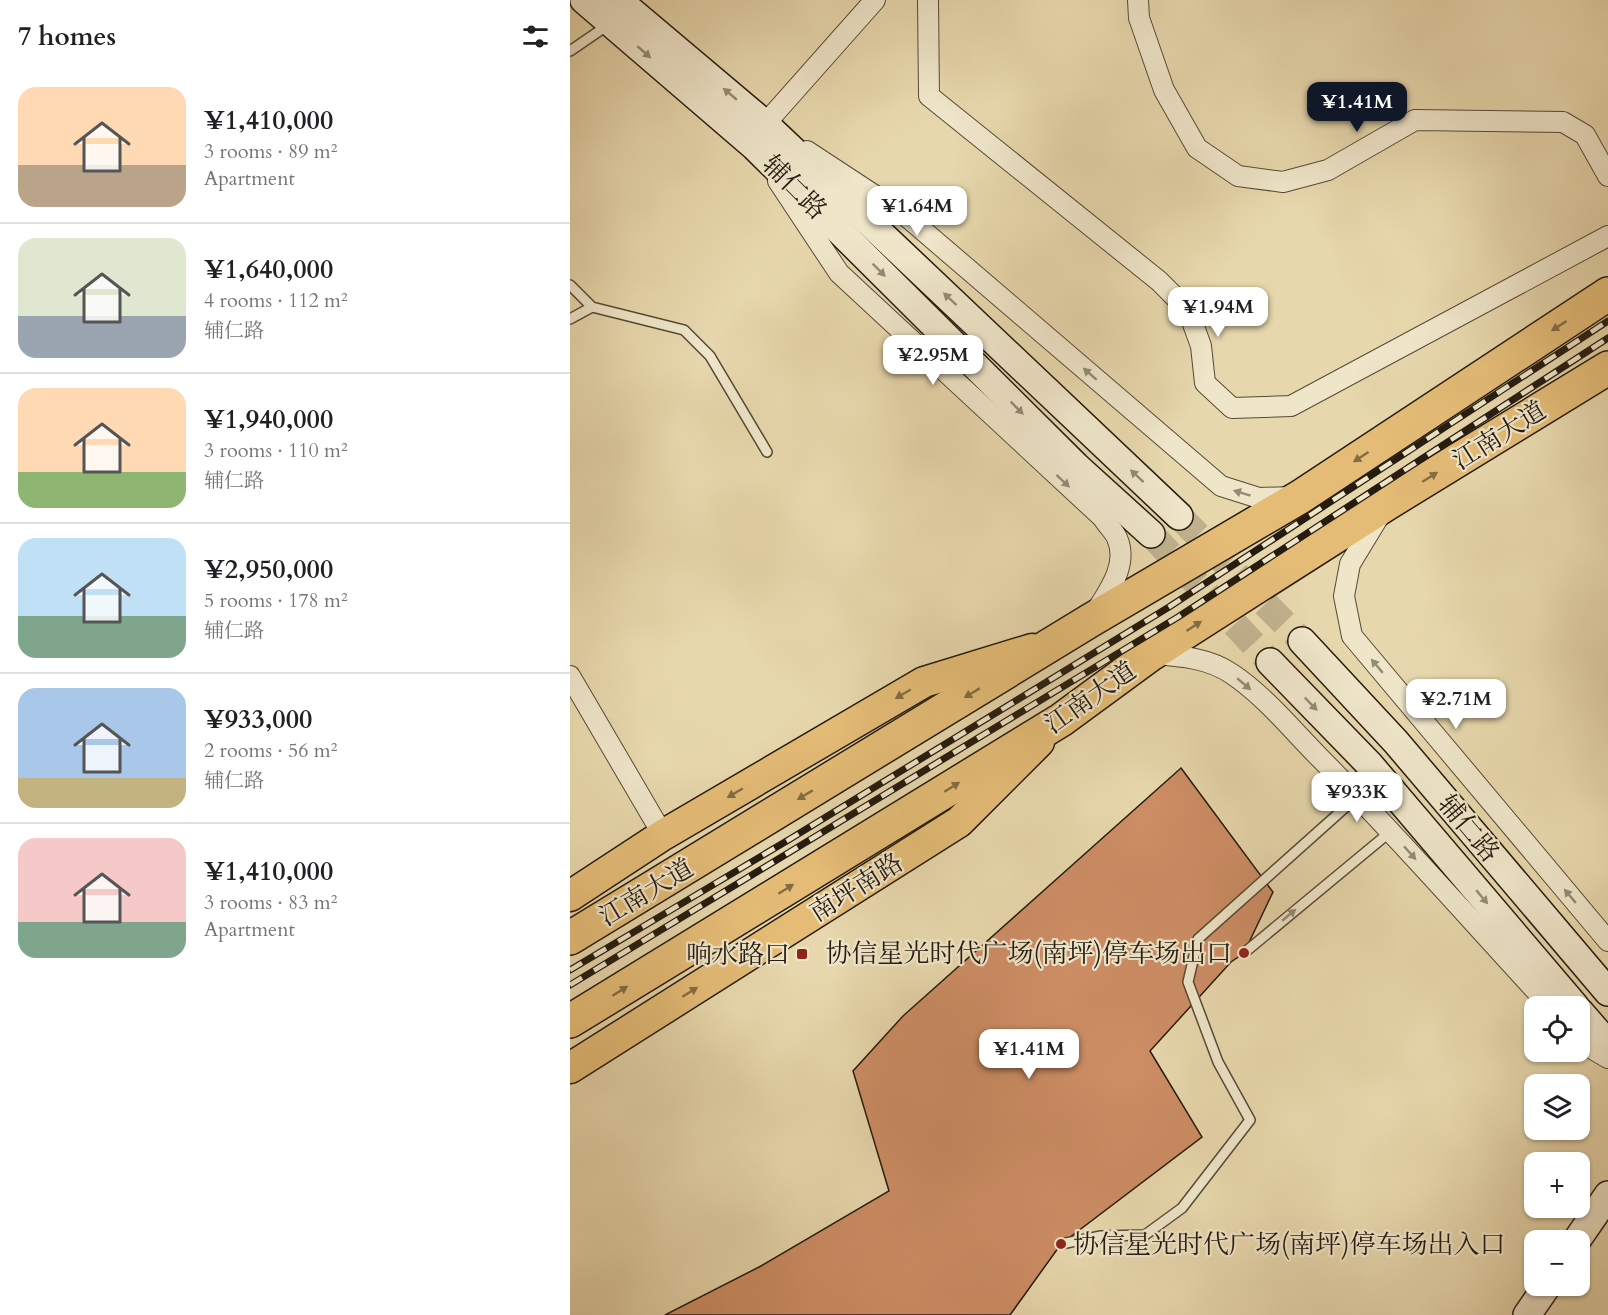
<!DOCTYPE html>
<meta charset="utf-8">
<style>
:root{--surface:#fff;--page:#f6f6f6;--text:#202124;--muted:#757577;--line:#e0e0e0;--accent:#111827}
body{margin:0;font-family:Cardo,"Noto Serif SC",serif;background:var(--page);color:var(--text);height:100vh;display:flex;flex-direction:column;font-size:22px;white-space:nowrap}
*{box-sizing:border-box;margin:0}
p{font-size:20px;color:var(--muted)}
.icon{flex:none;width:33px;height:33px;fill:none;stroke:currentColor;stroke-width:2;stroke-linecap:round;stroke-linejoin:round}
.map{position:relative;flex:1;overflow:hidden}
.side{display:flex;flex-direction:column;background:var(--surface);width:570px}
.side>*{flex:none}
.tools{position:absolute;left:954px;top:996px;display:grid;gap:12px}
.tools a{display:grid;place-items:center;width:66px;height:66px;border-radius:12px;background:var(--surface);box-shadow:0 2px 4px #0004;font-size:30px}
.price{position:absolute;translate:-50% -51px;padding:0 14px;border-radius:12px;background:#fff;color:#222;font-size:20px;line-height:39px;filter:drop-shadow(0 2px 3px #0008)}
.price::after{content:'';position:absolute;left:50%;top:36px;width:18px;height:14px;margin-left:-9px;background:inherit;clip-path:polygon(0 0,100% 0,50% 100%)}
.price.active{background:var(--accent);color:#fff}
ul{padding:0;list-style:none}
li{display:flex;align-items:center;gap:18px;height:150px;padding:0 18px}
li+li{border-top:2px solid var(--line)}
li span{display:grid;place-items:center;flex:none;width:168px;height:120px;border-radius:18px;color:#555}
li>.icon{margin-inline-start:auto}
span .icon{width:72px;height:72px;fill:#fffc;stroke-width:1}
li b{font-size:26px}
h2{display:flex;justify-content:space-between;align-items:center;height:72px;padding:0 18px;font-size:26px}
main{display:flex;flex:1;min-height:0}
.map>svg:first-child{display:block}
</style>
<main>
<section class="side">
<h2>7 homes<svg class="icon" aria-label="filters" viewBox="0 0 24 24"><path d="M4 7h16M4 17h16"/><circle cx="9" cy="7" r="2"/><circle cx="15" cy="17" r="2"/></svg></h2>
<ul>
<li><span style="background:linear-gradient(#ffd9b3 65%,#b9a48a 0)"><svg class="icon" aria-label="home" viewBox="0 0 24 24"><path d="M3 11l9-7 9 7M6 9v11h12V9"/></svg></span><div><b>¥1,410,000</b><p>3 rooms · 89 m²</p><p>Apartment</p></div></li>
<li><span style="background:linear-gradient(#dfe7d0 65%,#9aa5b1 0)"><svg class="icon" aria-label="home" viewBox="0 0 24 24"><path d="M3 11l9-7 9 7M6 9v11h12V9"/></svg></span><div><b>¥1,640,000</b><p>4 rooms · 112 m²</p><p>辅仁路</p></div></li>
<li><span style="background:linear-gradient(#ffd9b3 70%,#8fb573 0)"><svg class="icon" aria-label="home" viewBox="0 0 24 24"><path d="M3 11l9-7 9 7M6 9v11h12V9"/></svg></span><div><b>¥1,940,000</b><p>3 rooms · 110 m²</p><p>辅仁路</p></div></li>
<li><span style="background:linear-gradient(#bfe0f5 65%,#7fa58c 0)"><svg class="icon" aria-label="home" viewBox="0 0 24 24"><path d="M3 11l9-7 9 7M6 9v11h12V9"/></svg></span><div><b>¥2,950,000</b><p>5 rooms · 178 m²</p><p>辅仁路</p></div></li>
<li><span style="background:linear-gradient(#a9c7e8 75%,#c2b280 0)"><svg class="icon" aria-label="home" viewBox="0 0 24 24"><path d="M3 11l9-7 9 7M6 9v11h12V9"/></svg></span><div><b>¥933,000</b><p>2 rooms · 56 m²</p><p>辅仁路</p></div></li>
<li><span style="background:linear-gradient(#f6c9c9 70%,#7fa58c 0)"><svg class="icon" aria-label="home" viewBox="0 0 24 24"><path d="M3 11l9-7 9 7M6 9v11h12V9"/></svg></span><div><b>¥1,410,000</b><p>3 rooms · 83 m²</p><p>Apartment</p></div></li>
</ul>
</section>
<div class="map">
<svg width="1038" height="1315" viewBox="0 0 1038 1315">
<rect width="100%" height="100%" fill="#e7d7ac"/>
<filter id="stains"><feTurbulence type="fractalNoise" baseFrequency=".00333" numOctaves="4"/><feColorMatrix values="0 0 0 0 .2 0 0 0 0 .09 0 0 0 0 .02 0 0 0 .5 -.17"/></filter>
<radialGradient id="worn" r=".72"><stop offset=".6" stop-color="#630" stop-opacity="0"/><stop offset="1" stop-color="#630" stop-opacity=".3"/></radialGradient>
<path fill="#cd8d65" stroke="#251b0f" stroke-width="1.5" d="M611,768L703,892L674,953L661,962L580,1051L632,1137L491,1244L440,1315H95L191,1266L319,1191L283,1071L333,1016Z"/>
<g fill="none" stroke-linecap="round" stroke-linejoin="round">
<g stroke="#c0b18d" stroke-width="27" stroke-dasharray="27 14" stroke-linecap="butt">
<path d="M609,516L732,641"/>
<path d="M581,534L700,662"/>
</g>
<g stroke="#564a36" stroke-width="12">
<g id="lane">
<path d="M0,51L38,25"/>
<path d="M0,285L22,307L114,330L140,356L197,452"/>
<path d="M0,319L22,307"/>
<path d="M674,953L820,832"/>
<path d="M491,1244L531,1236L575,1235L612,1208L680,1120L648,1062L618,982L628,939L788,796"/>
</g>
</g>
<g stroke="#564a36" stroke-width="22">
<g id="street">
<path d="M358,0L359,96L589,281L618,310L631,346L635,383L662,408L721,406L1038,236"/>
<path d="M568,0L569,18L594,90L627,148L668,176L713,182L758,170L845,120L993,122L1015,135L1038,176"/>
<path d="M205,130L195,124L305,0"/>
<path d="M237,151L336,216L651,486L689,498L722,497"/>
<path d="M208,181L269,273L533,518C537,525 544,531 547,538C559,565 538,592 525,613"/>
<path d="M811,513L780,564L774,596L782,636L1038,941"/>
<path d="M583,654C610,656 639,658 662,674C695,696 723,731 751,759C830,839 904,924 980,1006"/>
<path d="M0,676L93,835"/>
<path d="M1010,1039L1014,1044L1038,1058"/>
</g>
</g>
<g stroke="#251b0f" stroke-width="30">
<g id="secondary">
<path d="M14,0L185,147L506,466L581,534"/>
<path d="M48,0L195,124L609,516"/>
<path d="M732,641L826,742L1038,992"/>
<path d="M700,662L800,765L1005,1006"/>
<path d="M1010,1012L1038,1044"/>
<path d="M1007,1240L1038,1195"/>
<path d="M957,1315L977,1286"/>
</g>
</g>
<g stroke="#251b0f" stroke-width="33">
<g id="primary">
<path d="M0,896L93,835L354,682L462,649"/>
<path d="M0,1068L389,822L469,742"/>
</g>
</g>
<g stroke="#251b0f" stroke-width="36">
<g id="highway">
<path d="M0,938L521,620L730,497L1038,294"/>
<path d="M0,1021L491,720L581,654L816,504L1038,368"/>
</g>
</g>
<use href="#lane" stroke="#efe5c9" stroke-width="9"/>
<use href="#street" stroke="#efe5c9" stroke-width="20"/>
<use href="#secondary" stroke="#efe5c9" stroke-width="27"/>
<use href="#primary" stroke="#e4bc76" stroke-width="30"/>
<use href="#highway" stroke="#e4bc76" stroke-width="33"/>
<g stroke="#251b0f" stroke-width="7">
<g id="rail">
<path d="M0,970L220,839L599,607L1038,321"/>
<path d="M0,985L608,617L1038,338"/>
</g>
</g>
<use href="#rail" stroke="#efe5c9" stroke-width="4.5" stroke-dasharray="14" stroke-linecap="butt"/>
</g>
<defs><path id="oneway-solid" d="M-6-.8H1V-3.2L6.5 0L1 3.2V.8H-6Z" transform="scale(1.5)"/></defs>
<g fill="#948a75">
<use href="#oneway-solid" transform="translate(74 52) rotate(41)"/>
<use href="#oneway-solid" transform="translate(160 94) rotate(-140)"/>
<use href="#oneway-solid" transform="translate(309 270) rotate(45)"/>
<use href="#oneway-solid" transform="translate(380 299) rotate(-137)"/>
<use href="#oneway-solid" transform="translate(520 374) rotate(-139)"/>
<use href="#oneway-solid" transform="translate(447 408) rotate(45)"/>
<use href="#oneway-solid" transform="translate(567 476) rotate(-137)"/>
<use href="#oneway-solid" transform="translate(493 481) rotate(43)"/>
<use href="#oneway-solid" transform="translate(672 493) rotate(-163)"/>
<use href="#oneway-solid" transform="translate(807 666) rotate(-130)"/>
<use href="#oneway-solid" transform="translate(674 684) rotate(40)"/>
<use href="#oneway-solid" transform="translate(741 704) rotate(46)"/>
<use href="#oneway-solid" transform="translate(840 853) rotate(48)"/>
<use href="#oneway-solid" transform="translate(1000 896) rotate(-130)"/>
<use href="#oneway-solid" transform="translate(912 897) rotate(50)"/>
<use href="#oneway-solid" transform="translate(719 915) rotate(-40)"/>
</g>
<g fill="#846c42">
<use href="#oneway-solid" transform="translate(989 326) rotate(147)"/>
<use href="#oneway-solid" transform="translate(791 457) rotate(147)"/>
<use href="#oneway-solid" transform="translate(860 477) rotate(-32)"/>
<use href="#oneway-solid" transform="translate(624 626) rotate(-33)"/>
<use href="#oneway-solid" transform="translate(402 693) rotate(149)"/>
<use href="#oneway-solid" transform="translate(333 694) rotate(150)"/>
<use href="#oneway-solid" transform="translate(382 787) rotate(-32)"/>
<use href="#oneway-solid" transform="translate(165 793) rotate(150)"/>
<use href="#oneway-solid" transform="translate(235 795) rotate(149)"/>
<use href="#oneway-solid" transform="translate(216 889) rotate(-32)"/>
<use href="#oneway-solid" transform="translate(50 991) rotate(-32)"/>
<use href="#oneway-solid" transform="translate(120 992) rotate(-32)"/>
</g>
<g fill="#8f2418" stroke="#efe5c9" stroke-width="2">
<circle cx="674" cy="953" r="6"/>
<rect x="226" y="948" width="12" height="12" rx="3"/>
<circle cx="491" cy="1244" r="6"/>
</g>
<g text-anchor="middle" stroke-width="4.5" stroke-linejoin="round" paint-order="stroke">
<g font-size="26" fill="#251b0f" stroke="#efe5c9">
<text transform="translate(225 187) rotate(45)" y="9">辅仁路</text>
<text transform="translate(929 435) rotate(-32)" y="9">江南大道</text>
<text transform="translate(520 697) rotate(-35)" y="9">江南大道</text>
<text transform="translate(899 828) rotate(50)" y="9">辅仁路</text>
<text transform="translate(286 887) rotate(-32)" y="9">南坪南路</text>
<text transform="translate(76 892) rotate(-31)" y="9">江南大道</text>
</g>
<g font-size="26" fill="#251b0f" stroke="#efe5c9" text-anchor="end">
<text x="662" y="962">协信星光时代广场(南坪)停车场出口</text>
<text x="220" y="963">响水路口</text>
<text x="503" y="1253" text-anchor="start">协信星光时代广场(南坪)停车场出入口</text>
</g>
</g>
<rect width="100%" height="100%" filter="url(#stains)"/>
<rect width="100%" height="100%" fill="url(#worn)"/>
</svg>
<div class="tools">
<a><svg class="icon" aria-label="locate" viewBox="0 0 24 24"><circle cx="12" cy="12" r="6"/><path d="M12 2v4M12 18v4M2 12h4M18 12h4"/></svg></a>
<a><svg class="icon" aria-label="layers" viewBox="0 0 24 24"><path d="M12 4l9 5-9 5-9-5zM3 14l9 5 9-5"/></svg></a>
<a>+</a>
<a>−</a>
</div>
<b class="price active" style="left:787px;top:133px">¥1.41M</b>
<b class="price" style="left:347px;top:237px">¥1.64M</b>
<b class="price" style="left:648px;top:338px">¥1.94M</b>
<b class="price" style="left:363px;top:386px">¥2.95M</b>
<b class="price" style="left:886px;top:730px">¥2.71M</b>
<b class="price" style="left:787px;top:823px">¥933K</b>
<b class="price" style="left:459px;top:1080px">¥1.41M</b>
</div>
</main>
